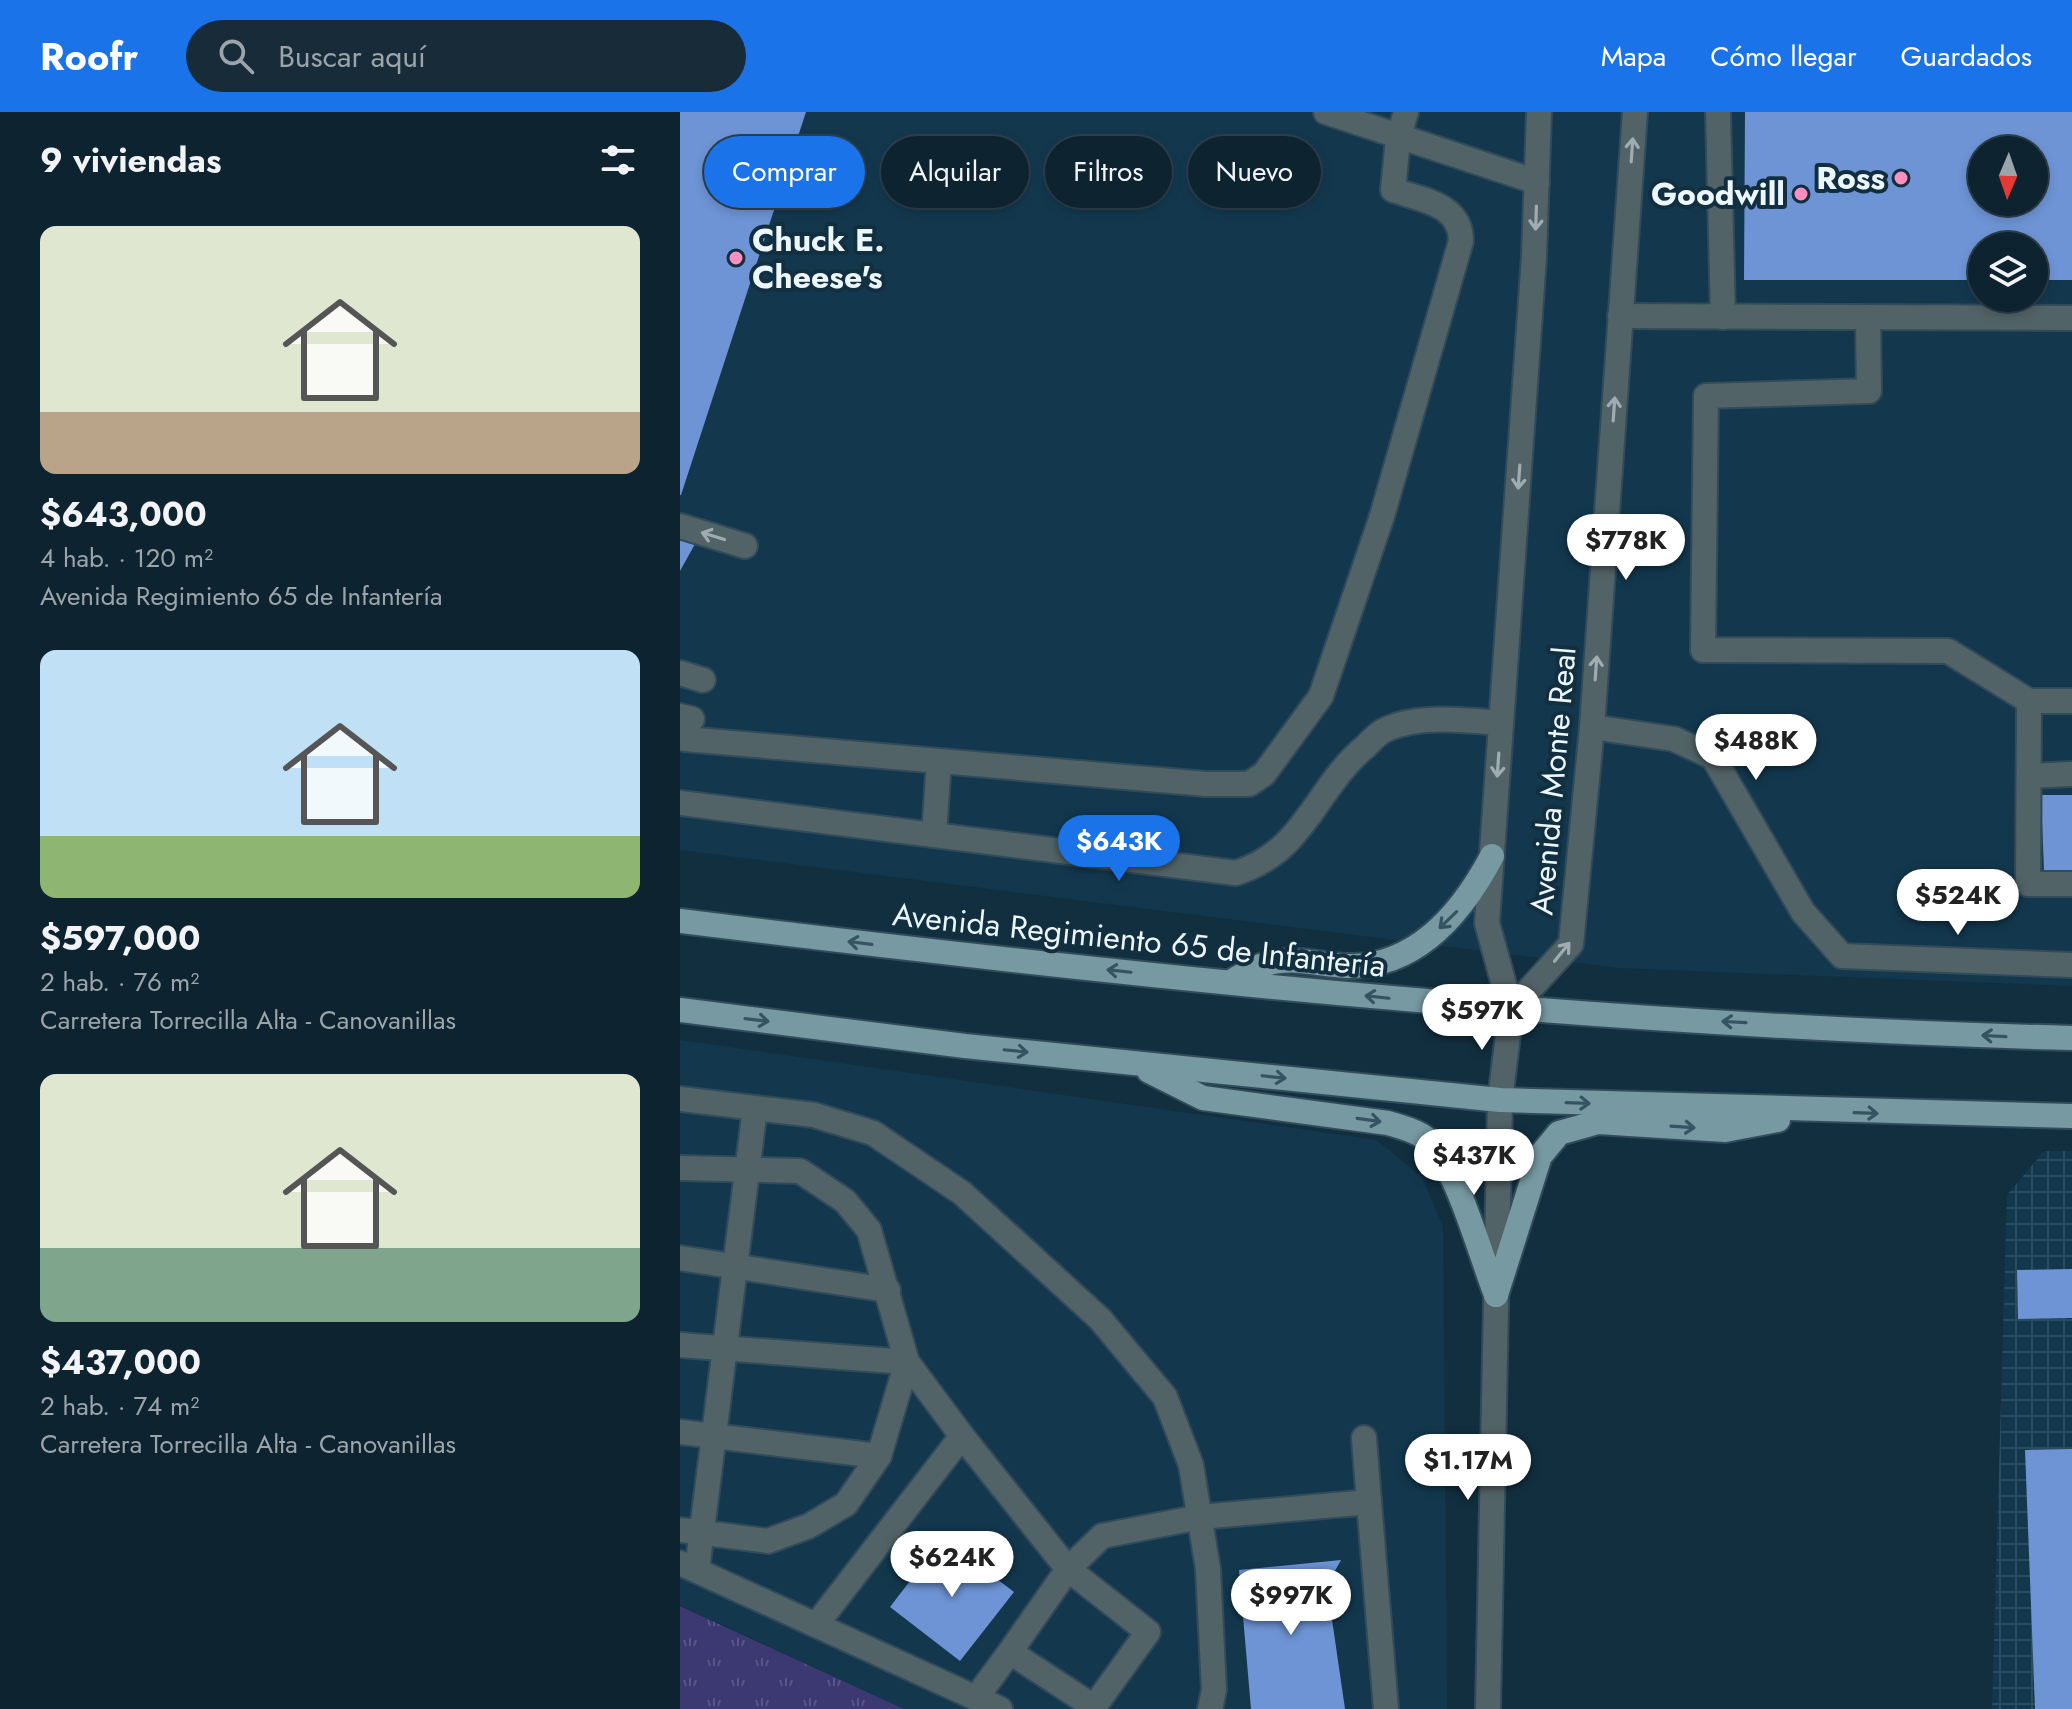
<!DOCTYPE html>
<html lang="es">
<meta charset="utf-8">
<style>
:root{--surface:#0e2330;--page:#172b38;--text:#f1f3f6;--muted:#9ba4ab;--line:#2e404c;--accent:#1a73e8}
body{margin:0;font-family:Jost,sans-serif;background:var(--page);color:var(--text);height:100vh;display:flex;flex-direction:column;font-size:30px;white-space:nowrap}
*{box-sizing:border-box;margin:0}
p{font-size:26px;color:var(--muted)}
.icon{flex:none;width:44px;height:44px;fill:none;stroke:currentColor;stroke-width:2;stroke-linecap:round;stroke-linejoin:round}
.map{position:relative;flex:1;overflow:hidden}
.details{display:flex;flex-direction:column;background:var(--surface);width:680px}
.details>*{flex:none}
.banner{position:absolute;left:24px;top:24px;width:760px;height:72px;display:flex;gap:16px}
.needle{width:52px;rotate:182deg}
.fabs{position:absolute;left:1288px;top:24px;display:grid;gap:16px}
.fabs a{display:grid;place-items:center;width:80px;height:80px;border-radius:50%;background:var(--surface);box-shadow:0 4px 12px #0003,0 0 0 2px var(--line);font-size:40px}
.price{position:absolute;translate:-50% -68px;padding:0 18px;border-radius:28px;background:#fff;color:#222;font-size:26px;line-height:52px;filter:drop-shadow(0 2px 4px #0008)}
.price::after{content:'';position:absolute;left:50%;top:48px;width:24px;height:18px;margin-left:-12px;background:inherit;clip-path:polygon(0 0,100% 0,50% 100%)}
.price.on{background:var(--accent);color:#fff}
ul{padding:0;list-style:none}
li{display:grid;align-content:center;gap:16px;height:424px;padding:0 40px}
li span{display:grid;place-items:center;height:248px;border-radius:16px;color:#555}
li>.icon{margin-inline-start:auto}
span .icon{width:144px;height:144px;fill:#fffc;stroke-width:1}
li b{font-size:34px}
h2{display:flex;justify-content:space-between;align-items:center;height:96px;padding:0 40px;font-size:34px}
.chip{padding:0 28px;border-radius:36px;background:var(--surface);box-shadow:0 4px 12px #0003,0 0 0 2px var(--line);font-size:28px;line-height:72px}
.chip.on{background:var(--accent);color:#fff}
header{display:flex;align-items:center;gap:48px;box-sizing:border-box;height:112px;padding:0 40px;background:var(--accent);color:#fff}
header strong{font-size:38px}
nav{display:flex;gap:44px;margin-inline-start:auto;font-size:28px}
.search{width:560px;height:72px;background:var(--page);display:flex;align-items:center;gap:20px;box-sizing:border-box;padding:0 28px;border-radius:44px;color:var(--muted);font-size:30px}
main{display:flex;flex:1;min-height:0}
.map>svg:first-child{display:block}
</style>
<header>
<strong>Roofr</strong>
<div class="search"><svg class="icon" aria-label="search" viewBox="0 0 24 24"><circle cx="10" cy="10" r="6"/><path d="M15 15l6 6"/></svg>Buscar aquí</div>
<nav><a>Mapa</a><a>Cómo llegar</a><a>Guardados</a></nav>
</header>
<main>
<section class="details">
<h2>9 viviendas<svg class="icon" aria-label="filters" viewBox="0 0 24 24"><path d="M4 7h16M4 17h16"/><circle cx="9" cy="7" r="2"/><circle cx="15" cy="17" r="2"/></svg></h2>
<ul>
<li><span style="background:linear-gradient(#dfe7d0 75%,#b9a48a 0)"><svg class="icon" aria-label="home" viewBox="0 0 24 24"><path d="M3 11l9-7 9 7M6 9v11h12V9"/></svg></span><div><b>$643,000</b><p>4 hab. · 120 m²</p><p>Avenida Regimiento 65 de Infantería</p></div></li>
<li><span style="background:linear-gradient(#bfe0f5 75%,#8fb573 0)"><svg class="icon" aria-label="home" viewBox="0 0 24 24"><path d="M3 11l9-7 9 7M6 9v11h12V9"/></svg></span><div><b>$597,000</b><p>2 hab. · 76 m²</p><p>Carretera Torrecilla Alta - Canovanillas</p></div></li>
<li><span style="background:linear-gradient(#dfe7d0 70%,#7fa58c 0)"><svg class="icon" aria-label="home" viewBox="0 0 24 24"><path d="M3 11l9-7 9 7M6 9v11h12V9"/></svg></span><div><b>$437,000</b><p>2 hab. · 74 m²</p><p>Carretera Torrecilla Alta - Canovanillas</p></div></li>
</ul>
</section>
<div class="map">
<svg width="1392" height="1597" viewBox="0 0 1392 1597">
<defs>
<pattern id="industrial-grid" width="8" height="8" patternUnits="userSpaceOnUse" patternTransform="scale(2)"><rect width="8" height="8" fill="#13384e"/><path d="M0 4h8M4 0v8" fill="none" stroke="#2a4c60"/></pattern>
<pattern id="grass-tufts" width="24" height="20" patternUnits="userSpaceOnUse" patternTransform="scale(2)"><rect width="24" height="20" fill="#3c3872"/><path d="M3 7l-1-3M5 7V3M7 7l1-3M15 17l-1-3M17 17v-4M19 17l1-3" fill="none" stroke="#585587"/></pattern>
</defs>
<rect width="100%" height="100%" fill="#122f40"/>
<g fill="#13384e" fill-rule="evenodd">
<path d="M0,0H1392V874L939,856L0,738ZM1302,38H1354V90H1302ZM1302,134H1354V186H1302Z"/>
<path d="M0,928L696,1028L742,1065L763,1115L767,1597H224L0,1493Z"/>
</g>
<path fill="url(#industrial-grid)" d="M1364,1039H1392V1597H1312L1327,1083Z"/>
<path fill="url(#grass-tufts)" d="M0,1493V1494L224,1597H0Z"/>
<g fill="#6e94d5" fill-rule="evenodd">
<path d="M0,0H126L1,383H0Z"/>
<path d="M1065,0H1392V168H1354V134H1302V168H1064ZM1302,38H1354V90H1302Z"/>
<path d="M0,424L15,432L0,459Z"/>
<path d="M1361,683H1392V760L1364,759Z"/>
<path d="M1392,1157V1206L1338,1207L1337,1158Z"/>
<path d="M1392,1337V1597H1355L1345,1338Z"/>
<path d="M263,1426L334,1480L280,1549L210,1495Z"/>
<path d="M661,1448L647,1473L665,1597H571L559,1458Z"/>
</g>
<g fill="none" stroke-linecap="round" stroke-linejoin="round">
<g stroke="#314b5a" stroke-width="28">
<g id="minor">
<path d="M646,0L857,70"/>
<path d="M1038,0L1043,205"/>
<path d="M940,204L1392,206"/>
<path d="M1188,206L1189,279L1026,284L1023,538L1268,539L1349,589H1392"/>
<path d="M0,414L65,434"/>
<path d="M0,561L23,568"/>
<path d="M1349,589L1348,772H1392"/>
<path d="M0,604L12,607"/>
<path d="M912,615L994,627L1033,645L1123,800L1162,844L1392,853"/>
<path d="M5,627L526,672H569L584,662L641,584L702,404L781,129C781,92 742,88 713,78L718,27L726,0"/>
<path d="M1349,664L1392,662"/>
<path d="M0,691L556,761C627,738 634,677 686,634C691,629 698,621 705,618C738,602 786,608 821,611"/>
<path d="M254,723L259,649"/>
<path d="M831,898L891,832L912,615L955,0"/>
<path d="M0,987L134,1003L193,1021L282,1081L420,1207L485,1285L511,1353L528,1457L534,1578L530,1597"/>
<path d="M0,1056L120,1059L165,1089L189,1118L227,1250L199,1344L166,1392L129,1414L88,1429L0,1418"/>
<path d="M0,1146L208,1178"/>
<path d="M0,1233L227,1250L282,1324L136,1513"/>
<path d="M0,1320L199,1344"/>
<path d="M282,1324L388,1457L422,1424L520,1405L689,1390L706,1597"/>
<path d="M684,1326L689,1390"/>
<path d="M0,1451L320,1597"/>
<path d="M17,1458L75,996"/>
<path d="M296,1586L330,1540L414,1595L468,1520L388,1457L330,1540"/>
<path d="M808,1597L820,988L831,898L807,811L854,145L859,0"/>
</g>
</g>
<g stroke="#314b5a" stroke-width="28">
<g id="major">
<path d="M0,809C462,866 926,914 1392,926"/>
<path d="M550,870C560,865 571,857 583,853C612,842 644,855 674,854C740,852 784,797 812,744"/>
<path d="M0,898L285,934L820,988L1392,1004"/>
<path d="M469,959L523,986L708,1011C724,1016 742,1020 753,1033C778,1062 801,1144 816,1183"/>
<path d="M816,1183L860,1044L879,1021L918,1010L1045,1018L1098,1008"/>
</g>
</g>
<use href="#minor" stroke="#526367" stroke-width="24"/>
<use href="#major" stroke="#7799a2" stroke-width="24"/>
</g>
<defs><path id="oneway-shaft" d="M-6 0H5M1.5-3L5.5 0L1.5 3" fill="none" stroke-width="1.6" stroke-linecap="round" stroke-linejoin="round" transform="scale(2)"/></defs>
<g stroke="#9facb2">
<use href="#oneway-shaft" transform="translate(952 38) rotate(-86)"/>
<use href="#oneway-shaft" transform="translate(856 106) rotate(92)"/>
<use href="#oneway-shaft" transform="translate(934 297) rotate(-86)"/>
<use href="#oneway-shaft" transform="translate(839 365) rotate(94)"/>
<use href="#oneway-shaft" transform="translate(33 424) rotate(-163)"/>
<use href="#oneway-shaft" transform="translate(916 556) rotate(-86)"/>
<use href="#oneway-shaft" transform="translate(818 653) rotate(94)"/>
<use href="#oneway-shaft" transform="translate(882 840) rotate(-51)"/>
</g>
<g stroke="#355462">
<use href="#oneway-shaft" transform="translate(768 808) rotate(136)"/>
<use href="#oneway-shaft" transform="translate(180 831) rotate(-173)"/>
<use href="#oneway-shaft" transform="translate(439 859) rotate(-174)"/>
<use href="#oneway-shaft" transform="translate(697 885) rotate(-174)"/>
<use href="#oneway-shaft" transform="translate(77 908) rotate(7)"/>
<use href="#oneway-shaft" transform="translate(1054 910) rotate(-177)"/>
<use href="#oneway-shaft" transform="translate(1314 924) rotate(-177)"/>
<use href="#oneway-shaft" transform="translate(336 939) rotate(6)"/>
<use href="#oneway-shaft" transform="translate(594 965) rotate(6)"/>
<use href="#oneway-shaft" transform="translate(898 991) rotate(2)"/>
<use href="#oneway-shaft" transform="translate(1186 1001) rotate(2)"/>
<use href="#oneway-shaft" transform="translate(689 1008) rotate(8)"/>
<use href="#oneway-shaft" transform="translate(1003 1015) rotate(4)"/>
</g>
<g fill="#fd8ec0" stroke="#122f40" stroke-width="3">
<circle cx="1221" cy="66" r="8"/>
<circle cx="1121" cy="82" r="8"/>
<circle cx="56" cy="146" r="8"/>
</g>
<g text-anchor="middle" stroke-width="8" stroke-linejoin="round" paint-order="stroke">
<g font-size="32" font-weight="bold" fill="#ecf6fd" stroke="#122f40" text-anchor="end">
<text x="1205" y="77">Ross</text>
<text x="1105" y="93">Goodwill</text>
<text x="72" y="139" text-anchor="start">Chuck E.<tspan x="72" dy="37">Cheese's</tspan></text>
</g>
<g font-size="32" fill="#ecf6fd" stroke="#122f40">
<text transform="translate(873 669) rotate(-85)" y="11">Avenida Monte Real</text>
<text transform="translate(459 828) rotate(6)" y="11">Avenida Regimiento 65 de Infantería</text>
</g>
</g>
</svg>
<div class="fabs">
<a><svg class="needle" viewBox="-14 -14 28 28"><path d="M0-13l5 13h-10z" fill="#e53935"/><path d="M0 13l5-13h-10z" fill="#9ba4ab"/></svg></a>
<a><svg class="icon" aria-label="layers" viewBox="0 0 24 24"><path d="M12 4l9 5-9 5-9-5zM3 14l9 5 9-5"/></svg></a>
</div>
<b class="price" style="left:946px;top:470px">$778K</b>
<b class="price" style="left:1076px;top:670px">$488K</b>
<b class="price on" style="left:439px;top:771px">$643K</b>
<b class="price" style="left:1278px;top:825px">$524K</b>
<b class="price" style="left:802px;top:940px">$597K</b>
<b class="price" style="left:794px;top:1085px">$437K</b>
<b class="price" style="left:788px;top:1390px">$1.17M</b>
<b class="price" style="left:272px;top:1487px">$624K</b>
<b class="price" style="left:611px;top:1525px">$997K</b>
<div class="banner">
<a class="chip on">Comprar</a>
<a class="chip">Alquilar</a>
<a class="chip">Filtros</a>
<a class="chip">Nuevo</a>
</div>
</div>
</main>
